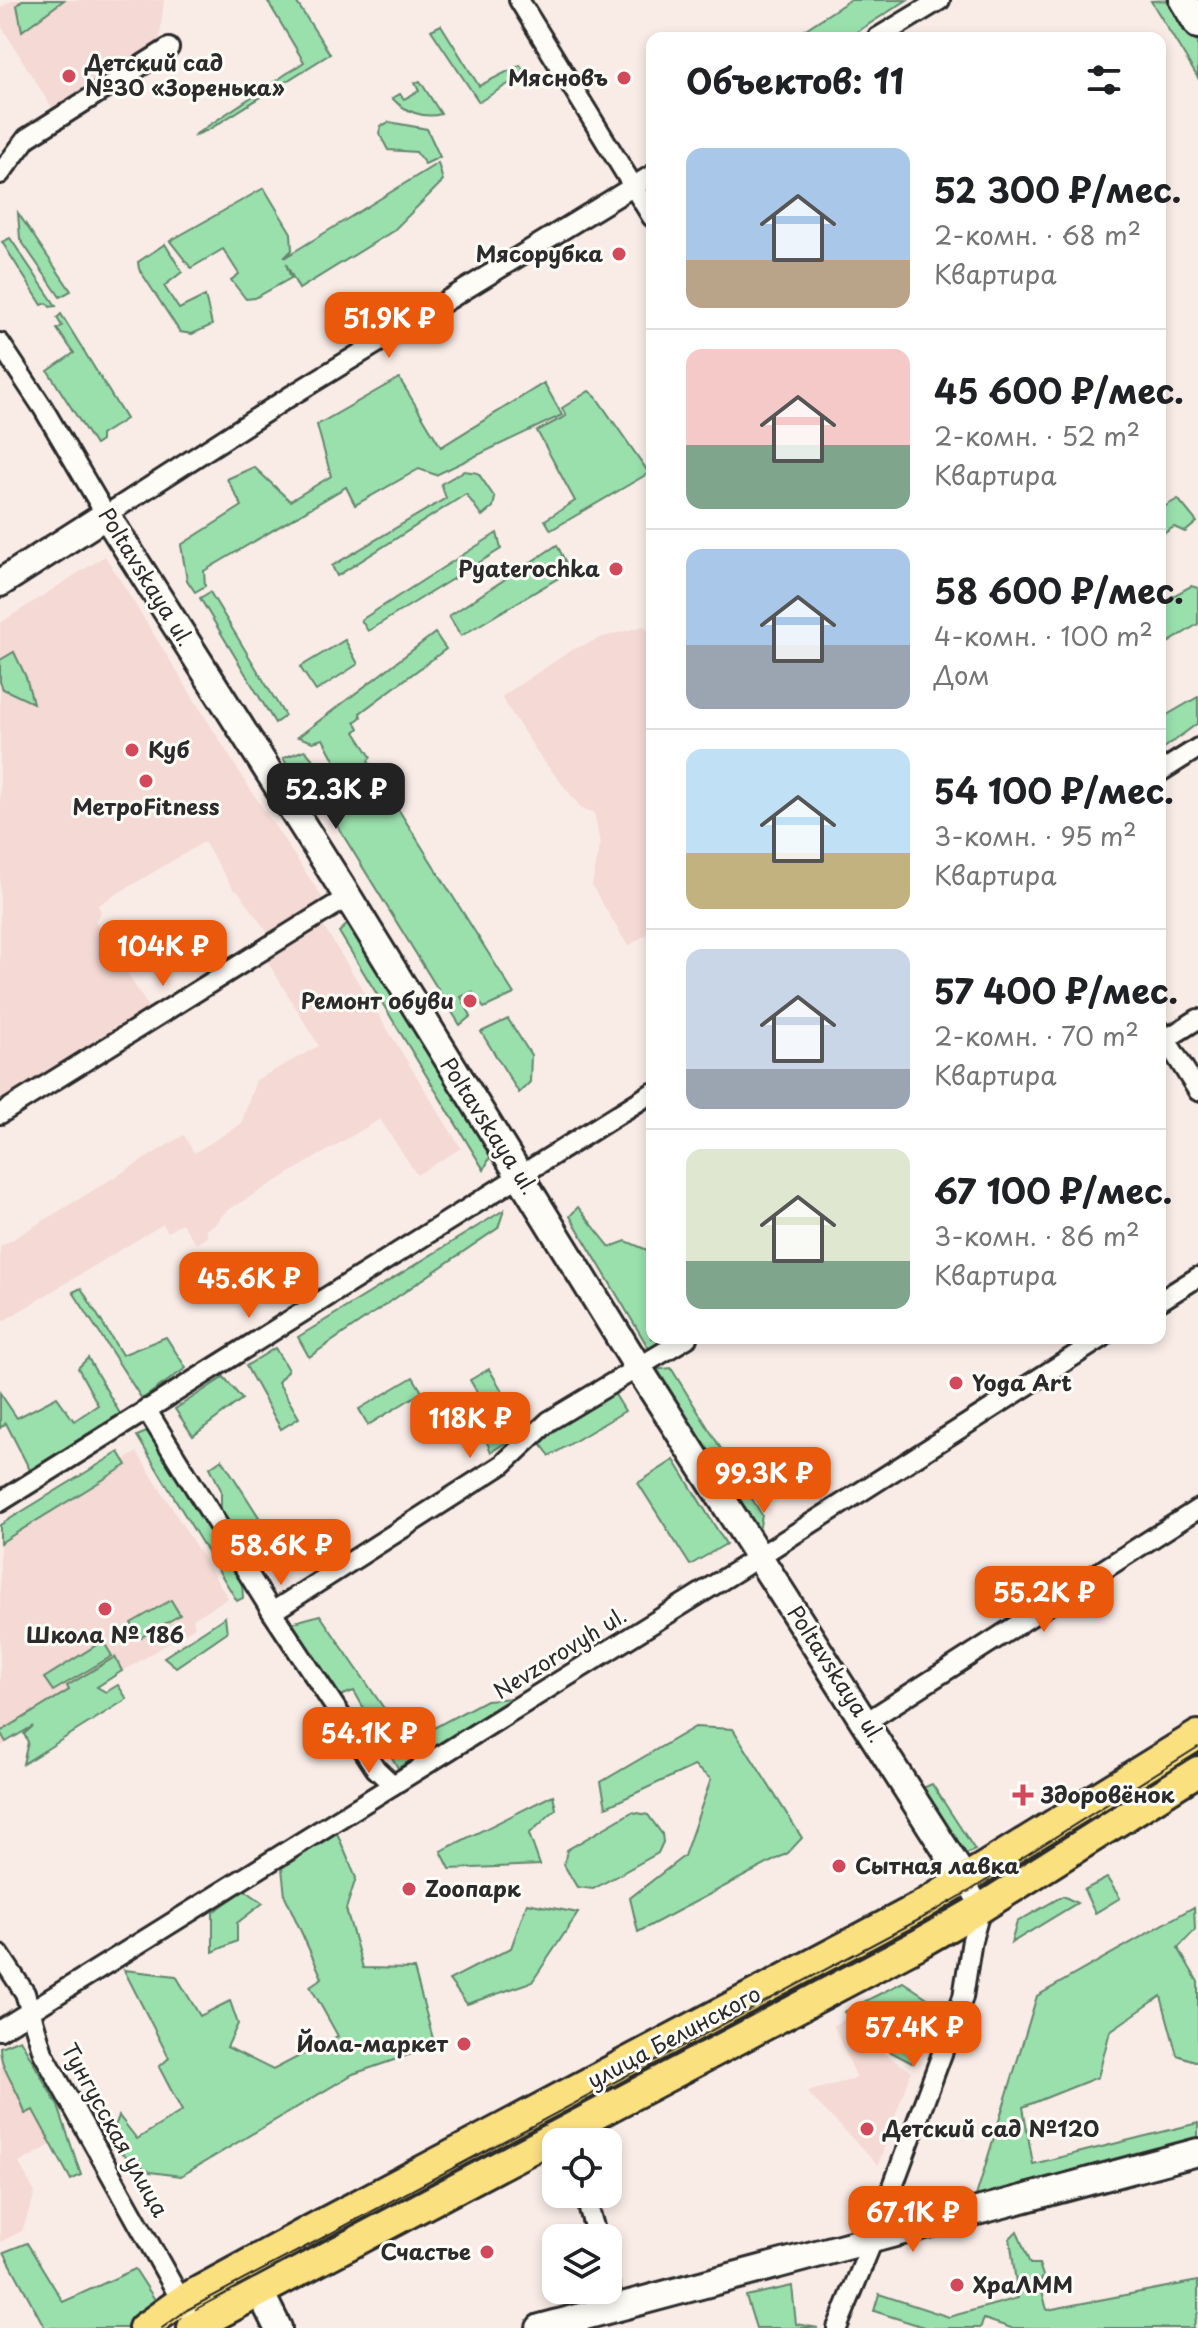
<!DOCTYPE html>
<html lang="ru">
<meta charset="utf-8">
<style>
:root{--surface:#fff;--page:#f2f2f2;--text:#202124;--muted:#757577;--line:#e0e0e0;--accent:#ea580c}
body{margin:0;font-family:"Playpen Sans",sans-serif;background:var(--page);color:var(--text);height:100vh;display:flex;flex-direction:column;font-size:30px;white-space:nowrap}
*{box-sizing:border-box;margin:0}
p{font-size:26px;color:var(--muted)}
.icon{flex:none;width:44px;height:44px;fill:none;stroke:currentColor;stroke-width:2;stroke-linecap:round;stroke-linejoin:round}
.map{position:relative;flex:1;overflow:hidden}
.panel{position:absolute;left:646px;top:32px;width:520px;height:1312px;display:flex;flex-direction:column;background:var(--surface);border-radius:16px;box-shadow:0 4px 12px #0003}
.panel>*{flex:none}
.controls{position:absolute;left:542px;top:2128px;display:grid;gap:16px}
.controls a{display:grid;place-items:center;width:80px;height:80px;border-radius:16px;background:var(--surface);box-shadow:0 4px 12px #0003;font-size:40px}
.price{position:absolute;translate:-50% -68px;padding:0 18px;border-radius:16px;background:var(--accent);color:#fff;font-size:26px;line-height:52px;filter:drop-shadow(0 2px 4px #0008)}
.price::after{content:'';position:absolute;left:50%;top:48px;width:24px;height:18px;margin-left:-12px;background:inherit;clip-path:polygon(0 0,100% 0,50% 100%)}
.price.selected{background:#222;color:#fff}
ul{padding:0;list-style:none}
li{display:flex;align-items:center;gap:24px;height:200px;padding:0 40px}
li+li{border-top:2px solid var(--line)}
li span{display:grid;place-items:center;flex:none;width:224px;height:160px;border-radius:16px;color:#555}
li>.icon{margin-inline-start:auto}
span .icon{width:96px;height:96px;fill:#fffc;stroke-width:1}
li b{font-size:34px}
h2{display:flex;justify-content:space-between;align-items:center;height:96px;padding:0 40px;font-size:34px}
.map>svg:first-child{display:block}
</style>
<div class="map">
<svg width="1198" height="2328" viewBox="0 0 1198 2328">
<rect width="100%" height="100%" fill="#f9ece7"/>
<filter id="ink" filterUnits="userSpaceOnUse"><feTurbulence type="fractalNoise" baseFrequency=".0125" numOctaves="2"/><feDisplacementMap in="SourceGraphic" scale="16" xChannelSelector="R" yChannelSelector="G"/><feConvolveMatrix kernelMatrix="1 2 1 2 8 2 1 2 1" color-interpolation-filters="sRGB"/></filter>
<g filter="url(#ink)">
<g fill="#f4d9d4">
<path d="M13,0H164L159,44L52,108L0,24V8Z"/>
<path d="M105,556L248,786L324,900L270,936L238,891L234,890L204,842L98,905L101,912L95,921L152,1013L64,1061L0,1105V623Z"/>
<path d="M644,626L648,631L652,629V931L628,946L592,886L600,843L594,812L582,809L539,755L501,697L572,650L603,637Z"/>
<path d="M322,924L461,1148L417,1175L380,1119L226,1211L215,1224L205,1230L208,1236L196,1244L182,1223L168,1232L163,1224L0,1323V1247L184,1135L194,1153L241,1124L256,1080L319,1046L266,959Z"/>
<path d="M137,1452L228,1598L193,1619L195,1627L0,1747V1538Z"/>
<path d="M845,2020L886,2055L911,2071L878,2165L807,2092L857,2078L833,2025Z"/>
<path d="M0,2053L67,2136L19,2163L35,2193L22,2231L0,2242Z"/>
</g>
<g fill="#9ae0ad" stroke="#62866c" stroke-width="2">
<path d="M22,0H64L22,31L17,5Z"/>
<path d="M267,0H295L330,54L208,130L193,136L304,62Z"/>
<path d="M850,0H907L847,38H792Z"/>
<path d="M1173,0L1198,42V78L1151,1Z"/>
<path d="M441,25L479,86L520,65L526,73L479,102L431,30Z"/>
<path d="M420,81L441,114C423,119 404,111 392,98L400,94L404,99L419,91L415,83Z"/>
<path d="M389,122L427,129L440,157L425,164L416,152L388,150L379,133L381,126Z"/>
<path d="M438,163L443,181L393,231L299,289L286,264L291,278L255,298L246,299L231,280L239,274L223,249L191,268L170,241L264,188L291,233L292,250L284,258Z"/>
<path d="M18,213L71,291L60,297L20,239Z"/>
<path d="M10,238L56,306L50,307L47,303L42,305L2,242Z"/>
<path d="M165,244L182,272L164,286L179,309L205,296L212,325L192,334L180,332L139,269L138,262Z"/>
<path d="M61,314L126,419L101,435V441L95,445L48,371L74,353L57,329L62,326L57,318Z"/>
<path d="M399,378L441,447L544,383L562,415L436,475L419,469L355,505L346,487L204,571L205,586L195,592L187,580L181,545L242,506L227,479L254,467L290,501L331,476L317,425Z"/>
<path d="M589,391L596,397L649,473L551,530L545,520L575,501L537,431L566,416L562,408Z"/>
<path d="M464,471L478,473L495,498L493,507L482,516L466,494L337,576L332,566L446,498L441,484Z"/>
<path d="M1178,499L1197,522L1185,532L1174,527L1160,536V509Z"/>
<path d="M497,533L501,549L368,631L361,620Z"/>
<path d="M557,545L570,571L461,636L449,616Z"/>
<path d="M1191,586L1198,588V624L1160,648V603Z"/>
<path d="M210,592L285,716L275,723L200,598Z"/>
<path d="M435,633L446,649L360,713L361,717L355,722L359,728L355,732L371,757L368,761L514,994L484,1008L472,992L461,997L471,1016L460,1025L309,780L298,783L283,758L305,750L327,777L339,769L323,739L313,742L298,737Z"/>
<path d="M345,640L358,664L316,691L300,667Z"/>
<path d="M14,652L26,677L33,703L3,689L0,682V660Z"/>
<path d="M1198,697V723L1160,751V719Z"/>
<path d="M351,921L494,1148L484,1170L339,932Z"/>
<path d="M508,1019L531,1055L530,1082L519,1093L481,1032Z"/>
<path d="M578,1207L610,1247L626,1241L652,1252V1338H673L651,1352L570,1216Z"/>
<path d="M504,1210L498,1228L309,1357L298,1337Z"/>
<path d="M81,1288L122,1355L166,1337L186,1368L142,1399L73,1292Z"/>
<path d="M275,1348L288,1370L278,1382L299,1418L281,1429L246,1366Z"/>
<path d="M88,1358L123,1419L33,1476L6,1423L0,1428V1393L17,1418L57,1397L74,1421L98,1405L78,1368Z"/>
<path d="M671,1368L762,1515L758,1537L652,1370Z"/>
<path d="M489,1369L513,1409L501,1416L511,1439L491,1452L468,1397L477,1392L470,1380Z"/>
<path d="M224,1377L242,1399L193,1436L175,1409Z"/>
<path d="M413,1377L422,1392L368,1425L359,1409Z"/>
<path d="M614,1393L625,1411L550,1456L541,1444L565,1419Z"/>
<path d="M151,1430L242,1582L243,1598L237,1601L137,1436Z"/>
<path d="M119,1452L127,1465L0,1543V1525Z"/>
<path d="M222,1459L278,1547L263,1568L221,1512V1490L210,1467Z"/>
<path d="M674,1460L726,1544L690,1565L638,1483Z"/>
<path d="M171,1600L180,1615L140,1638L131,1623Z"/>
<path d="M320,1615L383,1707L413,1725L432,1729L486,1700L514,1698L398,1768L354,1691L340,1696L291,1623Z"/>
<path d="M225,1617L227,1632L176,1667L164,1657Z"/>
<path d="M103,1641L112,1656L53,1691L44,1678Z"/>
<path d="M115,1657L122,1671L97,1687L106,1692L118,1685L127,1699L23,1764L28,1742L24,1734L33,1726L6,1742L0,1732L69,1690L67,1686Z"/>
<path d="M695,1727L733,1729L802,1838L788,1853L638,1932L630,1898L684,1856L711,1779L694,1766L606,1807L601,1782Z"/>
<path d="M932,1784L975,1850L966,1854L923,1788Z"/>
<path d="M553,1795L556,1809L529,1834L540,1865L450,1869L441,1851Z"/>
<path d="M632,1812L648,1815L662,1834L663,1842L658,1853L593,1889L577,1887L564,1865L567,1850Z"/>
<path d="M337,1833L356,1878L346,1909L363,1968L414,1969L435,2046L353,2074L181,2176L150,2172L108,2144L119,2116L137,2139L182,2111L159,2067L169,2058L124,1970L176,1976L200,2016L230,2001L238,2024L227,2047L273,2070L338,2036L310,1986L322,1978L285,1896L282,1868Z"/>
<path d="M1107,1878L1120,1898L1095,1913L1084,1890Z"/>
<path d="M245,1890L263,1903L237,1923V1941L213,1952V1912Z"/>
<path d="M1063,1896L1077,1903L1011,1943L1017,1922Z"/>
<path d="M527,1903L578,1913L532,1982L467,2004L449,1980L511,1948Z"/>
<path d="M1194,1907L1195,1930L1178,1948L1198,1982V2062L1177,2055L1161,1996L1110,2031L1098,2077L1023,2107L1033,2164L1198,2123V2144L973,2206L1037,1996Z"/>
<path d="M903,1982L935,2003L912,2063L889,2051L844,2012Z"/>
<path d="M20,2039L58,2106L81,2175L71,2180L33,2110L25,2114C20,2090 0,2071 0,2047Z"/>
<path d="M1017,2231L1030,2264H1039L1043,2276L1040,2283L1047,2310L1198,2281V2312L1193,2328H1011L984,2319L980,2328H927L874,2311L879,2294L949,2317L1018,2298L1010,2238Z"/>
<path d="M27,2243L63,2302L135,2269L161,2309L135,2328H45L4,2252Z"/>
<path d="M792,2286L796,2324L818,2328H756L746,2296Z"/>
</g>
<g fill="none" stroke-linecap="round" stroke-linejoin="round">
<g stroke="#2b2b2b" stroke-width="24">
<g id="street">
<path d="M519,0L652,217"/>
<path d="M877,38L940,0"/>
<path d="M0,174L27,138L169,48"/>
<path d="M0,343L43,408L106,515L289,397L652,175"/>
<path d="M1160,772L1198,748"/>
<path d="M1160,1030L1198,1091"/>
<path d="M1160,1043L1198,1019"/>
<path d="M0,1114L348,897"/>
<path d="M1160,1301L1198,1277"/>
<path d="M146,1409L272,1612L376,1769L393,1785"/>
<path d="M0,1502L652,1093"/>
<path d="M272,1612L503,1464L549,1421L687,1338"/>
<path d="M866,1722L1198,1509"/>
<path d="M0,1955L25,1993L43,2053L186,2309"/>
<path d="M0,2030L738,1570L1102,1338"/>
<path d="M585,2194L597,2238"/>
<path d="M608,2281L614,2306"/>
<path d="M837,2328L873,2240L963,1997L972,1940L981,1908L965,1880"/>
</g>
</g>
<g stroke="#2b2b2b" stroke-width="32">
<g id="secondary">
<path d="M1183,0L1198,25"/>
<path d="M0,583L106,515L348,897L639,1369L965,1880"/>
<path d="M260,2292L278,2328"/>
<path d="M540,2328L1198,2152"/>
</g>
</g>
<g stroke="#2b2b2b" stroke-width="34">
<g id="primary">
<path d="M143,2328L182,2300L310,2230L921,1906L1198,1735"/>
<path d="M192,2328L917,1945L981,1908L1198,1771"/>
</g>
</g>
<use href="#street" stroke="#fdfcf7" stroke-width="18"/>
<use href="#secondary" stroke="#fdfcf7" stroke-width="26"/>
<use href="#primary" stroke="#fbe080" stroke-width="28"/>
<path stroke="#2b2b2b" stroke-width="2" d="M162,2328L187,2310L926,1916L971,1890L1198,1747"/>
</g>
</g>
<g fill="#d1495b" stroke="#fdfcf7" stroke-width="3">
<circle cx="69" cy="76" r="8"/>
<circle cx="624" cy="78" r="8"/>
<circle cx="619" cy="254" r="8"/>
<circle cx="616" cy="569" r="8"/>
<circle cx="132" cy="750" r="8"/>
<circle cx="146" cy="781" r="8"/>
<circle cx="470" cy="1001" r="8"/>
<circle cx="956" cy="1383" r="8"/>
<circle cx="105" cy="1609" r="8"/>
<path d="M1019 1783h8v8h8v8h-8v8h-8v-8h-8v-8h8z"/>
<circle cx="839" cy="1866" r="8"/>
<circle cx="409" cy="1889" r="8"/>
<circle cx="464" cy="2044" r="8"/>
<circle cx="867" cy="2129" r="8"/>
<circle cx="487" cy="2252" r="8"/>
<circle cx="957" cy="2285" r="8"/>
</g>
<g text-anchor="middle" stroke-width="6" stroke-linejoin="round" paint-order="stroke">
<g font-size="22" font-weight="bold" fill="#2b2b2b" stroke="#fdfcf7" text-anchor="start">
<text x="85" y="71">Детский сад<tspan x="85" dy="25">№30 «Зоренька»</tspan></text>
<text x="608" y="86" text-anchor="end">Мясновъ</text>
<text x="603" y="262" text-anchor="end">Мясорубка</text>
<text x="600" y="577" text-anchor="end">Pyaterochka</text>
<text x="148" y="758">Куб</text>
<text x="146" y="815" text-anchor="middle">МетроFitness</text>
<text x="454" y="1009" text-anchor="end">Ремонт обуви</text>
<text x="972" y="1391">Yoga Art</text>
<text x="105" y="1643" text-anchor="middle">Школа № 186</text>
<text x="1041" y="1803">Здоровёнок</text>
<text x="855" y="1874">Сытная лавка</text>
<text x="425" y="1897">Zooпарк</text>
<text x="448" y="2052" text-anchor="end">Йола-маркет</text>
<text x="883" y="2137">Детский сад №120</text>
<text x="471" y="2260" text-anchor="end">Счастье</text>
<text x="973" y="2293">ХраЛММ</text>
</g>
<g font-size="22" fill="#2b2b2b" stroke="#fdfcf7">
<text transform="translate(146 577) rotate(58)" y="8">Poltavskaya ul.</text>
<text transform="translate(489 1126) rotate(57)" y="8">Poltavskaya ul.</text>
<text transform="translate(560 1653) rotate(-32)" y="8">Nevzorovyh ul.</text>
<text transform="translate(836 1674) rotate(57)" y="8">Poltavskaya ul.</text>
<text transform="translate(674 2037) rotate(-28)" y="8">улица Белинского</text>
<text transform="translate(115 2130) rotate(61)" y="8">Тунгусская улица</text>
</g>
</g>
</svg>
<div class="controls">
<a><svg class="icon" aria-label="locate" viewBox="0 0 24 24"><circle cx="12" cy="12" r="6"/><path d="M12 2v4M12 18v4M2 12h4M18 12h4"/></svg></a>
<a><svg class="icon" aria-label="layers" viewBox="0 0 24 24"><path d="M12 4l9 5-9 5-9-5zM3 14l9 5 9-5"/></svg></a>
</div>
<b class="price" style="left:389px;top:360px">51.9K ₽</b>
<b class="price selected" style="left:336px;top:831px">52.3K ₽</b>
<b class="price" style="left:163px;top:988px">104K ₽</b>
<b class="price" style="left:249px;top:1320px">45.6K ₽</b>
<b class="price" style="left:470px;top:1460px">118K ₽</b>
<b class="price" style="left:764px;top:1515px">99.3K ₽</b>
<b class="price" style="left:281px;top:1587px">58.6K ₽</b>
<b class="price" style="left:1044px;top:1634px">55.2K ₽</b>
<b class="price" style="left:369px;top:1775px">54.1K ₽</b>
<b class="price" style="left:914px;top:2069px">57.4K ₽</b>
<b class="price" style="left:913px;top:2254px">67.1K ₽</b>
<section class="panel">
<h2>Объектов: 11<svg class="icon" aria-label="filters" viewBox="0 0 24 24"><path d="M4 7h16M4 17h16"/><circle cx="9" cy="7" r="2"/><circle cx="15" cy="17" r="2"/></svg></h2>
<ul>
<li><span style="background:linear-gradient(#a9c7e8 70%,#b9a48a 0)"><svg class="icon" aria-label="home" viewBox="0 0 24 24"><path d="M3 11l9-7 9 7M6 9v11h12V9"/></svg></span><div><b>52 300 ₽/мес.</b><p>2-комн. · 68 m²</p><p>Квартира</p></div></li>
<li><span style="background:linear-gradient(#f6c9c9 60%,#7fa58c 0)"><svg class="icon" aria-label="home" viewBox="0 0 24 24"><path d="M3 11l9-7 9 7M6 9v11h12V9"/></svg></span><div><b>45 600 ₽/мес.</b><p>2-комн. · 52 m²</p><p>Квартира</p></div></li>
<li><span style="background:linear-gradient(#a9c7e8 60%,#9aa5b1 0)"><svg class="icon" aria-label="home" viewBox="0 0 24 24"><path d="M3 11l9-7 9 7M6 9v11h12V9"/></svg></span><div><b>58 600 ₽/мес.</b><p>4-комн. · 100 m²</p><p>Дом</p></div></li>
<li><span style="background:linear-gradient(#bfe0f5 65%,#c2b280 0)"><svg class="icon" aria-label="home" viewBox="0 0 24 24"><path d="M3 11l9-7 9 7M6 9v11h12V9"/></svg></span><div><b>54 100 ₽/мес.</b><p>3-комн. · 95 m²</p><p>Квартира</p></div></li>
<li><span style="background:linear-gradient(#c9d6e8 75%,#9aa5b1 0)"><svg class="icon" aria-label="home" viewBox="0 0 24 24"><path d="M3 11l9-7 9 7M6 9v11h12V9"/></svg></span><div><b>57 400 ₽/мес.</b><p>2-комн. · 70 m²</p><p>Квартира</p></div></li>
<li><span style="background:linear-gradient(#dfe7d0 70%,#7fa58c 0)"><svg class="icon" aria-label="home" viewBox="0 0 24 24"><path d="M3 11l9-7 9 7M6 9v11h12V9"/></svg></span><div><b>67 100 ₽/мес.</b><p>3-комн. · 86 m²</p><p>Квартира</p></div></li>
</ul>
</section>
</div>
